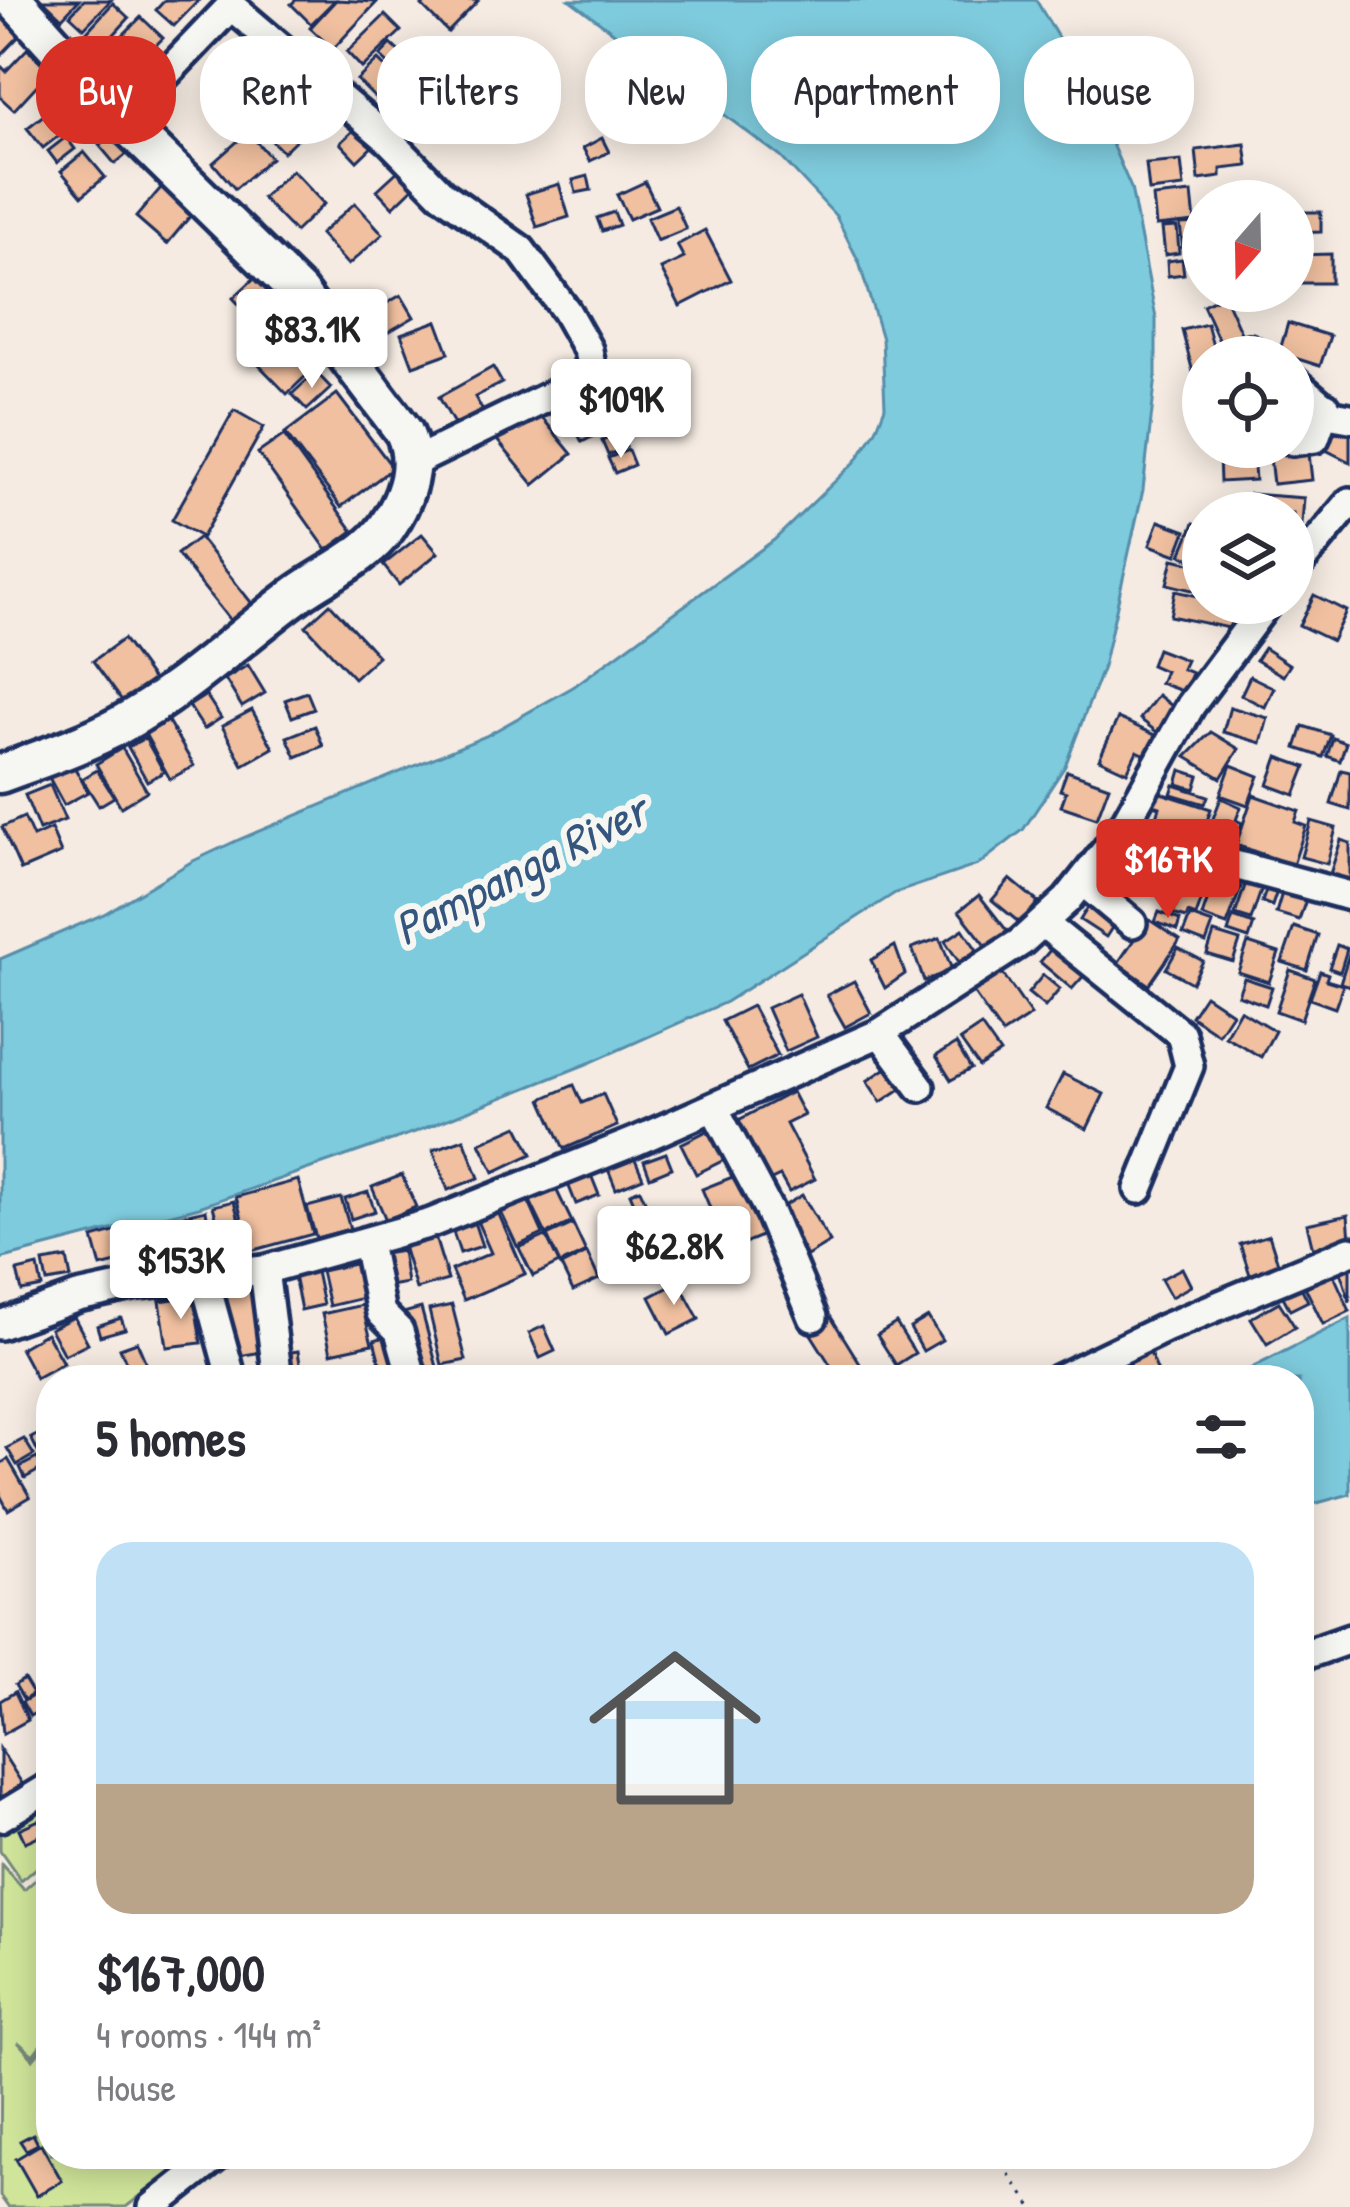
<!DOCTYPE html>
<meta charset="utf-8">
<style>
:root{--surface:#fff;--page:#f2f2f3;--text:#2b2b33;--muted:#7c7c81;--accent:#d93025}
body{margin:0;font-family:"Patrick Hand",sans-serif;background:var(--page);color:var(--text);height:100vh;display:flex;flex-direction:column;font-size:45px;white-space:nowrap}
*{box-sizing:border-box;margin:0}
p{font-size:39px;color:var(--muted)}
.icon{flex:none;width:66px;height:66px;fill:none;stroke:currentColor;stroke-width:2;stroke-linecap:round;stroke-linejoin:round}
.map{position:relative;flex:1;overflow:hidden}
.panel{position:absolute;left:36px;top:1365px;width:1278px;height:804px;display:flex;flex-direction:column;background:var(--surface);border-radius:48px;box-shadow:0 6px 30px #0003}
.panel>*{flex:none}
.banner{position:absolute;left:36px;top:36px;width:1278px;height:108px;display:flex;gap:24px}
.needle{width:78px;rotate:200deg}
.buttons{position:absolute;left:1182px;top:180px;display:grid;gap:24px}
.buttons a{display:grid;place-items:center;width:132px;height:132px;border-radius:50%;background:var(--surface);box-shadow:0 6px 30px #0003;font-size:60px}
.price{position:absolute;translate:-50% -102px;padding:0 27px;border-radius:12px;background:#fff;color:#222;font-size:39px;line-height:78px;filter:drop-shadow(0 3px 6px #0008)}
.price::after{content:'';position:absolute;left:50%;top:72px;width:36px;height:27px;margin-left:-18px;background:inherit;clip-path:polygon(0 0,100% 0,50% 100%)}
.price.active{background:var(--accent);color:#fff}
ul{padding:0;list-style:none}
li{display:grid;align-content:center;gap:24px;height:636px;padding:0 60px}
li span{display:grid;place-items:center;height:372px;border-radius:36px;color:#555}
li>.icon{margin-inline-start:auto}
span .icon{width:216px;height:216px;fill:#fffc;stroke-width:1}
li b{font-size:51px}
h2{display:flex;justify-content:space-between;align-items:center;height:144px;padding:0 60px;font-size:51px}
.chip{padding:0 42px;border-radius:48px;background:var(--surface);box-shadow:0 6px 30px #0003;font-size:42px;line-height:108px}
.chip.active{background:var(--accent);color:#fff}
.map>svg:first-child{display:block}
</style>
<div class="map">
<svg width="1350" height="2207" viewBox="0 0 1350 2207">
<rect width="100%" height="100%" fill="#f5ebe2"/>
<filter id="ink" filterUnits="userSpaceOnUse"><feTurbulence type="fractalNoise" baseFrequency=".00833" numOctaves="2"/><feDisplacementMap in="SourceGraphic" scale="24" xChannelSelector="R" yChannelSelector="G"/><feConvolveMatrix kernelMatrix="1 2 1 2 8 2 1 2 1" color-interpolation-filters="sRGB"/></filter>
<g filter="url(#ink)">
<g fill="#d0e59a" stroke="#768a7c" stroke-width="3">
<path d="M51,1801V1856L21,1881L0,1851V1819Z"/>
<path d="M2,1865L24,1890L51,1866V2032L33,2055L18,2042L33,2059L51,2038V2154H194L126,2207H8L0,2196Z"/>
</g>
<g fill="#7ecbdd" stroke="#568daa" stroke-width="3">
<path d="M570,0H1036L1087,87L1131,188L1156,318V376L1143,490L1103,667L1065,766L1023,830L978,865L895,893L726,1002L589,1063L415,1132L199,1207L0,1259V959L104,914L191,862L238,840L486,736L573,687L774,540L856,461L876,430L885,407L882,339L859,262L836,216L781,157Z"/>
<path d="M1350,1318V1494L1299,1508V1380H1228Z"/>
</g>
<g fill="#f0c0a0" stroke="#1b2f5e" stroke-width="3">
<path d="M43,0H79L62,18Z"/>
<path d="M84,0H111L84,28L70,15Z"/>
<path d="M165,0H199L174,26L156,10Z"/>
<path d="M296,0H335L311,24L291,4Z"/>
<path d="M336,0L377,2L333,49L310,28Z"/>
<path d="M428,0H476L478,1L448,32L422,6Z"/>
<path d="M113,3L129,18L96,54L80,39Z"/>
<path d="M6,12L25,30L0,56V18Z"/>
<path d="M385,15L401,31L362,68L347,52Z"/>
<path d="M141,17L163,38L145,56L123,35Z"/>
<path d="M119,36L140,56L119,77L99,57Z"/>
<path d="M391,44L407,59L396,71L380,56Z"/>
<path d="M27,49L50,71L14,110L0,97V65L6,71Z"/>
<path d="M378,60L400,82L379,102L357,80Z"/>
<path d="M299,65L309,76L290,94L280,83Z"/>
<path d="M60,72L70,84L56,95L46,84Z"/>
<path d="M313,81L330,97L307,119L291,103Z"/>
<path d="M75,87L86,102L69,115L57,102Z"/>
<path d="M266,90L278,104L260,120L248,105Z"/>
<path d="M450,95L469,120L444,138L426,113Z"/>
<path d="M97,104L113,122L95,139L78,121Z"/>
<path d="M283,105L307,129L283,152L259,128Z"/>
<path d="M45,114L61,134L43,148L27,128Z"/>
<path d="M361,123L378,141L357,161L340,143Z"/>
<path d="M118,129L134,148L115,164L99,145Z"/>
<path d="M248,132L271,158L235,189L213,163Z"/>
<path d="M66,137L75,149L57,163L48,151Z"/>
<path d="M602,138L609,152L590,161L583,148Z"/>
<path d="M1245,144L1248,166L1221,169V177L1199,180L1196,150Z"/>
<path d="M84,152L105,177L82,196L61,171Z"/>
<path d="M1181,161L1184,187L1149,191L1146,164Z"/>
<path d="M401,168L417,184L393,207L377,190Z"/>
<path d="M292,170L324,204L295,232L262,198Z"/>
<path d="M171,176L202,202L167,244L136,217Z"/>
<path d="M588,176L591,190L576,193L573,180Z"/>
<path d="M645,182L657,207L629,219L617,195Z"/>
<path d="M559,184L569,217L537,227L526,194Z"/>
<path d="M1192,193L1195,222L1156,226L1153,197Z"/>
<path d="M355,203L383,234L348,265L320,234Z"/>
<path d="M676,206L686,229L657,241L647,218Z"/>
<path d="M614,212L619,225L602,231L597,218Z"/>
<path d="M1293,212H1321V232L1293,233Z"/>
<path d="M1199,223L1202,248L1183,250L1180,224Z"/>
<path d="M1177,227L1179,253L1165,255L1162,228Z"/>
<path d="M705,230L731,280L680,306L661,269L684,258L677,245Z"/>
<path d="M1331,254V283H1298L1297,255Z"/>
<path d="M1182,259L1184,274L1168,276L1167,261Z"/>
<path d="M262,271L282,292L253,319L233,298Z"/>
<path d="M401,295L414,317L371,342L358,320Z"/>
<path d="M1224,295L1241,333L1220,343L1203,305Z"/>
<path d="M437,321L449,353L413,366L401,334Z"/>
<path d="M1288,323L1330,336L1320,366L1279,353Z"/>
<path d="M1207,324L1216,357H1203V378L1195,380L1182,330Z"/>
<path d="M280,337L312,370L287,394L255,361Z"/>
<path d="M493,367L502,383L475,397L487,418L459,433L439,397Z"/>
<path d="M316,372L331,388L307,410L292,394Z"/>
<path d="M590,391L609,428L582,442L563,405Z"/>
<path d="M337,394L393,468L341,507L285,433Z"/>
<path d="M1293,405H1312L1310,429L1293,428Z"/>
<path d="M535,409L572,454L534,485L497,440Z"/>
<path d="M234,410L264,427L202,537L172,520Z"/>
<path d="M1329,420L1350,430V462L1316,445Z"/>
<path d="M620,433L626,447L608,455L602,441Z"/>
<path d="M284,435L353,531L327,550L258,453Z"/>
<path d="M1308,445L1312,480L1273,484L1269,449Z"/>
<path d="M628,450L634,465L615,473L608,458Z"/>
<path d="M1253,454L1255,480L1220,482L1219,455Z"/>
<path d="M1250,494L1304,498L1301,537L1293,536V513H1249Z"/>
<path d="M1159,521L1186,531L1177,555L1150,545Z"/>
<path d="M1194,523L1203,526V564L1181,555Z"/>
<path d="M422,534L438,553L399,585L383,565Z"/>
<path d="M199,537L258,611L236,628L177,554Z"/>
<path d="M1173,559L1203,566L1200,592L1167,584Z"/>
<path d="M1175,591L1203,597V603L1239,604L1234,629L1170,616Z"/>
<path d="M1314,595L1346,611L1332,641L1299,625Z"/>
<path d="M330,604L378,656L354,678L306,626Z"/>
<path d="M123,639L153,680L123,702L93,661Z"/>
<path d="M1264,648L1290,665L1283,676L1256,660Z"/>
<path d="M1157,649L1186,660L1182,669L1192,673L1185,692L1160,683L1165,671L1151,665Z"/>
<path d="M248,665L265,693L242,707L225,679Z"/>
<path d="M1250,676L1274,688L1265,707L1241,695Z"/>
<path d="M307,692L314,709L292,717L285,700Z"/>
<path d="M206,695L221,718L204,729L189,706Z"/>
<path d="M1158,695L1181,713L1163,737L1140,719Z"/>
<path d="M1230,707L1268,718L1261,743L1223,732Z"/>
<path d="M252,710L273,748L243,765L222,726Z"/>
<path d="M1118,718L1157,736L1148,756L1137,751L1127,772L1099,759Z"/>
<path d="M168,721L194,766L170,779L145,734Z"/>
<path d="M315,726L323,746L296,757L287,737Z"/>
<path d="M1303,726L1331,735L1323,757L1296,748Z"/>
<path d="M1211,732L1239,749L1221,778L1186,757Z"/>
<path d="M145,738L164,772L147,781L128,747Z"/>
<path d="M1333,738L1346,743L1340,761L1327,756Z"/>
<path d="M122,748L147,791L121,807L96,764Z"/>
<path d="M1278,757L1306,767L1295,795L1268,785Z"/>
<path d="M71,761L88,792L64,805L47,774Z"/>
<path d="M1231,765L1259,776L1248,805L1220,795Z"/>
<path d="M97,770L114,797L99,806L82,779Z"/>
<path d="M1181,770L1199,776L1195,789L1177,784Z"/>
<path d="M1341,770L1350,772V810L1331,804Z"/>
<path d="M1067,771L1109,786L1097,818L1061,806L1066,792L1060,790Z"/>
<path d="M50,785L65,820L39,830L25,795Z"/>
<path d="M1174,785L1208,796L1205,804L1171,794Z"/>
<path d="M1155,791L1211,809L1200,842L1154,826L1160,807L1151,804Z"/>
<path d="M1253,795L1299,811L1295,822L1306,826L1293,865L1236,845Z"/>
<path d="M1221,798L1241,807L1236,820L1242,823L1233,845L1207,834Z"/>
<path d="M24,817L33,837L51,829L61,853L21,870L2,827Z"/>
<path d="M1311,821L1336,828L1327,864L1301,857Z"/>
<path d="M1341,840L1350,843V884L1329,877Z"/>
<path d="M1198,859L1216,866L1206,893L1189,886Z"/>
<path d="M1166,862L1188,870L1179,896L1157,889Z"/>
<path d="M1249,874L1265,879L1251,920L1235,915Z"/>
<path d="M1215,878L1241,887L1227,925L1202,916Z"/>
<path d="M1010,879L1038,902L1021,924L992,900Z"/>
<path d="M1269,881L1279,885L1272,906L1262,902Z"/>
<path d="M1284,886L1308,894L1299,920L1276,913Z"/>
<path d="M1181,892L1202,899L1196,916L1188,913L1186,918L1173,914Z"/>
<path d="M979,895L1011,936L991,952L959,911Z"/>
<path d="M1094,898L1120,915L1106,937L1080,920Z"/>
<path d="M1159,912L1180,920L1177,930L1155,922Z"/>
<path d="M1190,916L1213,924L1206,943L1183,934Z"/>
<path d="M1233,917L1254,924L1249,939L1228,932Z"/>
<path d="M1148,919L1180,940L1149,985L1118,963Z"/>
<path d="M1294,927L1318,935L1307,970L1282,962Z"/>
<path d="M963,929L977,950L959,962L945,941Z"/>
<path d="M1214,933L1240,941L1233,962L1207,954Z"/>
<path d="M940,938L952,970L924,981L912,948Z"/>
<path d="M1056,943L1089,970L1072,989L1040,962Z"/>
<path d="M1248,943L1279,953L1269,982L1238,972Z"/>
<path d="M1337,945L1347,949L1340,972L1329,968Z"/>
<path d="M895,946L905,974L885,988L871,960Z"/>
<path d="M1178,948L1203,961L1192,983L1166,969Z"/>
<path d="M1350,951V986L1340,983Z"/>
<path d="M1290,970L1315,979L1301,1020L1276,1011Z"/>
<path d="M1001,971L1031,1015L1002,1034L972,991Z"/>
<path d="M1320,971L1328,974L1326,980L1343,985L1335,1008L1310,999Z"/>
<path d="M1043,975L1060,989L1045,1007L1028,993Z"/>
<path d="M1244,978L1272,987L1266,1005L1238,995Z"/>
<path d="M854,981L871,1013L845,1027L827,995Z"/>
<path d="M798,994L817,1037L786,1051L767,1008Z"/>
<path d="M1205,995L1232,1013L1218,1034L1191,1016Z"/>
<path d="M752,1006L778,1055L748,1070L722,1021Z"/>
<path d="M1240,1010L1275,1031L1261,1057L1225,1036Z"/>
<path d="M981,1026L1000,1053L979,1067L960,1040Z"/>
<path d="M956,1044L971,1069L951,1080L936,1056Z"/>
<path d="M894,1063L908,1084L881,1102L867,1081Z"/>
<path d="M1063,1074L1104,1094L1087,1129L1046,1108Z"/>
<path d="M574,1085L582,1103L603,1094L617,1126L564,1149L542,1099Z"/>
<path d="M792,1092L804,1115L786,1124L815,1179L789,1192L780,1176L763,1184L731,1124Z"/>
<path d="M518,1126L532,1154L494,1172L480,1143Z"/>
<path d="M717,1126L732,1156L696,1174L681,1144Z"/>
<path d="M464,1139L479,1178L448,1190L433,1150Z"/>
<path d="M666,1153L672,1168L650,1177L644,1161Z"/>
<path d="M635,1159L643,1178L616,1189L608,1169Z"/>
<path d="M740,1174L766,1234L728,1250L702,1189Z"/>
<path d="M402,1175L416,1207L386,1220L372,1187Z"/>
<path d="M591,1175L599,1195L576,1204L568,1184Z"/>
<path d="M298,1180L313,1234L251,1251L236,1197Z"/>
<path d="M556,1189L572,1222L546,1234L530,1201Z"/>
<path d="M640,1189L646,1203L636,1207L630,1193Z"/>
<path d="M368,1192L375,1211L351,1219L345,1199Z"/>
<path d="M802,1195L830,1242L807,1256L779,1209Z"/>
<path d="M341,1198L350,1229L316,1238L307,1207Z"/>
<path d="M527,1198L543,1234L517,1246L500,1210Z"/>
<path d="M234,1201L243,1235L222,1240L213,1206Z"/>
<path d="M494,1203L525,1274L464,1300L451,1270L491,1253L473,1212Z"/>
<path d="M206,1210L212,1250L184,1254L179,1216Z"/>
<path d="M1348,1215L1350,1240L1313,1249L1307,1224Z"/>
<path d="M173,1219L180,1254L160,1258L153,1222Z"/>
<path d="M474,1222L482,1246L460,1253L452,1229Z"/>
<path d="M573,1224L586,1252L560,1264L547,1236Z"/>
<path d="M135,1226L143,1256L101,1267L93,1238Z"/>
<path d="M434,1234L448,1280L416,1289L402,1243Z"/>
<path d="M1269,1235L1281,1272L1252,1281L1240,1244Z"/>
<path d="M546,1236L559,1263L533,1276L519,1248Z"/>
<path d="M402,1251L407,1283L378,1288L372,1256Z"/>
<path d="M587,1253L599,1279L573,1291L561,1266Z"/>
<path d="M67,1258L71,1278L47,1282L43,1262Z"/>
<path d="M368,1261L376,1295L329,1306L321,1271Z"/>
<path d="M314,1262L323,1305L301,1310L292,1266Z"/>
<path d="M38,1266L42,1287L22,1291L17,1271Z"/>
<path d="M1182,1268L1191,1286L1171,1297L1161,1279Z"/>
<path d="M1350,1268V1302L1340,1271Z"/>
<path d="M1332,1271L1350,1311L1323,1324L1304,1285Z"/>
<path d="M1298,1281L1308,1301L1290,1310L1280,1291Z"/>
<path d="M262,1282L274,1350L227,1358L215,1290Z"/>
<path d="M679,1282L699,1319L669,1334L650,1297Z"/>
<path d="M194,1296L201,1343L167,1347L160,1301Z"/>
<path d="M1279,1302L1295,1327L1267,1344L1251,1318Z"/>
<path d="M362,1305L372,1344L331,1353L322,1314Z"/>
<path d="M452,1305L466,1360L442,1365L429,1310Z"/>
<path d="M421,1308L437,1367L412,1374L396,1315Z"/>
<path d="M74,1317L88,1343L64,1355L50,1329Z"/>
<path d="M831,1317L870,1380H840L809,1331Z"/>
<path d="M928,1317L942,1340L923,1351L910,1328Z"/>
<path d="M121,1318L125,1329L100,1336L97,1326Z"/>
<path d="M896,1323L915,1353L896,1365L877,1335Z"/>
<path d="M544,1326L555,1351L540,1358L529,1333Z"/>
<path d="M46,1333L63,1363L36,1378L20,1348Z"/>
<path d="M398,1333L407,1364L382,1371L374,1340Z"/>
<path d="M137,1342L146,1363L129,1369L120,1348Z"/>
<path d="M1149,1350L1161,1380H1132L1124,1360Z"/>
<path d="M298,1351L301,1370L282,1374L279,1354Z"/>
<path d="M1122,1363L1127,1380H1097L1094,1371Z"/>
<path d="M362,1365L366,1380H330L329,1372Z"/>
<path d="M50,1429L51,1455L42,1460L31,1438Z"/>
<path d="M24,1439L34,1455L17,1465L7,1448Z"/>
<path d="M37,1458L43,1468L25,1478L20,1467Z"/>
<path d="M8,1459L30,1497L8,1510L0,1495V1464Z"/>
<path d="M51,1666V1700L37,1674Z"/>
<path d="M24,1679L33,1694L24,1700L15,1685Z"/>
<path d="M43,1690L51,1704L30,1716L22,1702Z"/>
<path d="M15,1692L28,1720L3,1734L0,1701Z"/>
<path d="M0,1749L23,1785L0,1800Z"/>
<path d="M39,1820L45,1833L25,1842L19,1829Z"/>
<path d="M33,2134L38,2144L26,2150L20,2141Z"/>
<path d="M41,2144L62,2181L37,2196L16,2159Z"/>
</g>
<g fill="none" stroke-linecap="round" stroke-linejoin="round">
<g stroke="#1b2f5e" stroke-width="36">
<g id="minor">
<path d="M122,120L231,6L389,140L442,194L521,250L566,311L588,350L592,371L585,379L412,463"/>
<path d="M1249,349L1260,357"/>
<path d="M1293,381L1333,415L1350,418"/>
<path d="M1293,441L1315,438L1326,407"/>
<path d="M1293,571L1350,502"/>
<path d="M1119,834L1350,896"/>
<path d="M1083,882L1132,923"/>
<path d="M1044,924L1181,1034L1189,1066L1139,1189"/>
<path d="M880,1033L920,1087"/>
<path d="M714,1108L768,1209L813,1317"/>
<path d="M367,1243L381,1313L399,1331L413,1380"/>
<path d="M264,1270L278,1380"/>
<path d="M204,1278L232,1380"/>
<path d="M0,1325L78,1297L138,1284L264,1270L431,1223L634,1142L880,1033L1021,942L1067,900L1119,834L1191,705L1267,603"/>
<path d="M1057,1380L1165,1328L1350,1251"/>
<path d="M1299,1657L1350,1639"/>
<path d="M0,1817L51,1786"/>
<path d="M153,2207L220,2154"/>
</g>
</g>
<g stroke="#1b2f5e" stroke-width="45">
<path id="major" d="M0,774C40,759 83,745 120,725C186,689 239,637 299,593C327,573 367,556 387,527C406,499 419,464 404,432L299,293L122,120L14,0"/>
</g>
<path stroke="#1b2f5e" stroke-width="3" stroke-dasharray="3 9" stroke-linecap="butt" d="M995,2154L1032,2207"/>
<use href="#minor" stroke="#f6f6f2" stroke-width="27"/>
<use href="#major" stroke="#f6f6f2" stroke-width="36"/>
</g>
</g>
<g text-anchor="middle" stroke-width="12" stroke-linejoin="round" paint-order="stroke">
<g font-size="48" font-style="italic" fill="#34567e" stroke="#f6f6f2">
<text transform="translate(520 869) rotate(-27)" y="17">Pampanga River</text>
</g>
</g>
</svg>
<div class="buttons">
<a><svg class="needle" viewBox="-14 -14 28 28"><path d="M0-13l5 13h-10z" fill="#e53935"/><path d="M0 13l5-13h-10z" fill="#7c7c81"/></svg></a>
<a><svg class="icon" aria-label="locate" viewBox="0 0 24 24"><circle cx="12" cy="12" r="6"/><path d="M12 2v4M12 18v4M2 12h4M18 12h4"/></svg></a>
<a><svg class="icon" aria-label="layers" viewBox="0 0 24 24"><path d="M12 4l9 5-9 5-9-5zM3 14l9 5 9-5"/></svg></a>
</div>
<b class="price" style="left:312px;top:391px">$83.1K</b>
<b class="price" style="left:621px;top:461px">$109K</b>
<b class="price active" style="left:1168px;top:921px">$167K</b>
<b class="price" style="left:674px;top:1308px">$62.8K</b>
<b class="price" style="left:181px;top:1322px">$153K</b>
<div class="banner">
<a class="chip active">Buy</a>
<a class="chip">Rent</a>
<a class="chip">Filters</a>
<a class="chip">New</a>
<a class="chip">Apartment</a>
<a class="chip">House</a>
</div>
<section class="panel">
<h2>5 homes<svg class="icon" aria-label="filters" viewBox="0 0 24 24"><path d="M4 7h16M4 17h16"/><circle cx="9" cy="7" r="2"/><circle cx="15" cy="17" r="2"/></svg></h2>
<ul>
<li><span style="background:linear-gradient(#bfe0f5 65%,#b9a48a 0)"><svg class="icon" aria-label="home" viewBox="0 0 24 24"><path d="M3 11l9-7 9 7M6 9v11h12V9"/></svg></span><div><b>$167,000</b><p>4 rooms · 144 m²</p><p>House</p></div></li>
</ul>
</section>
</div>
